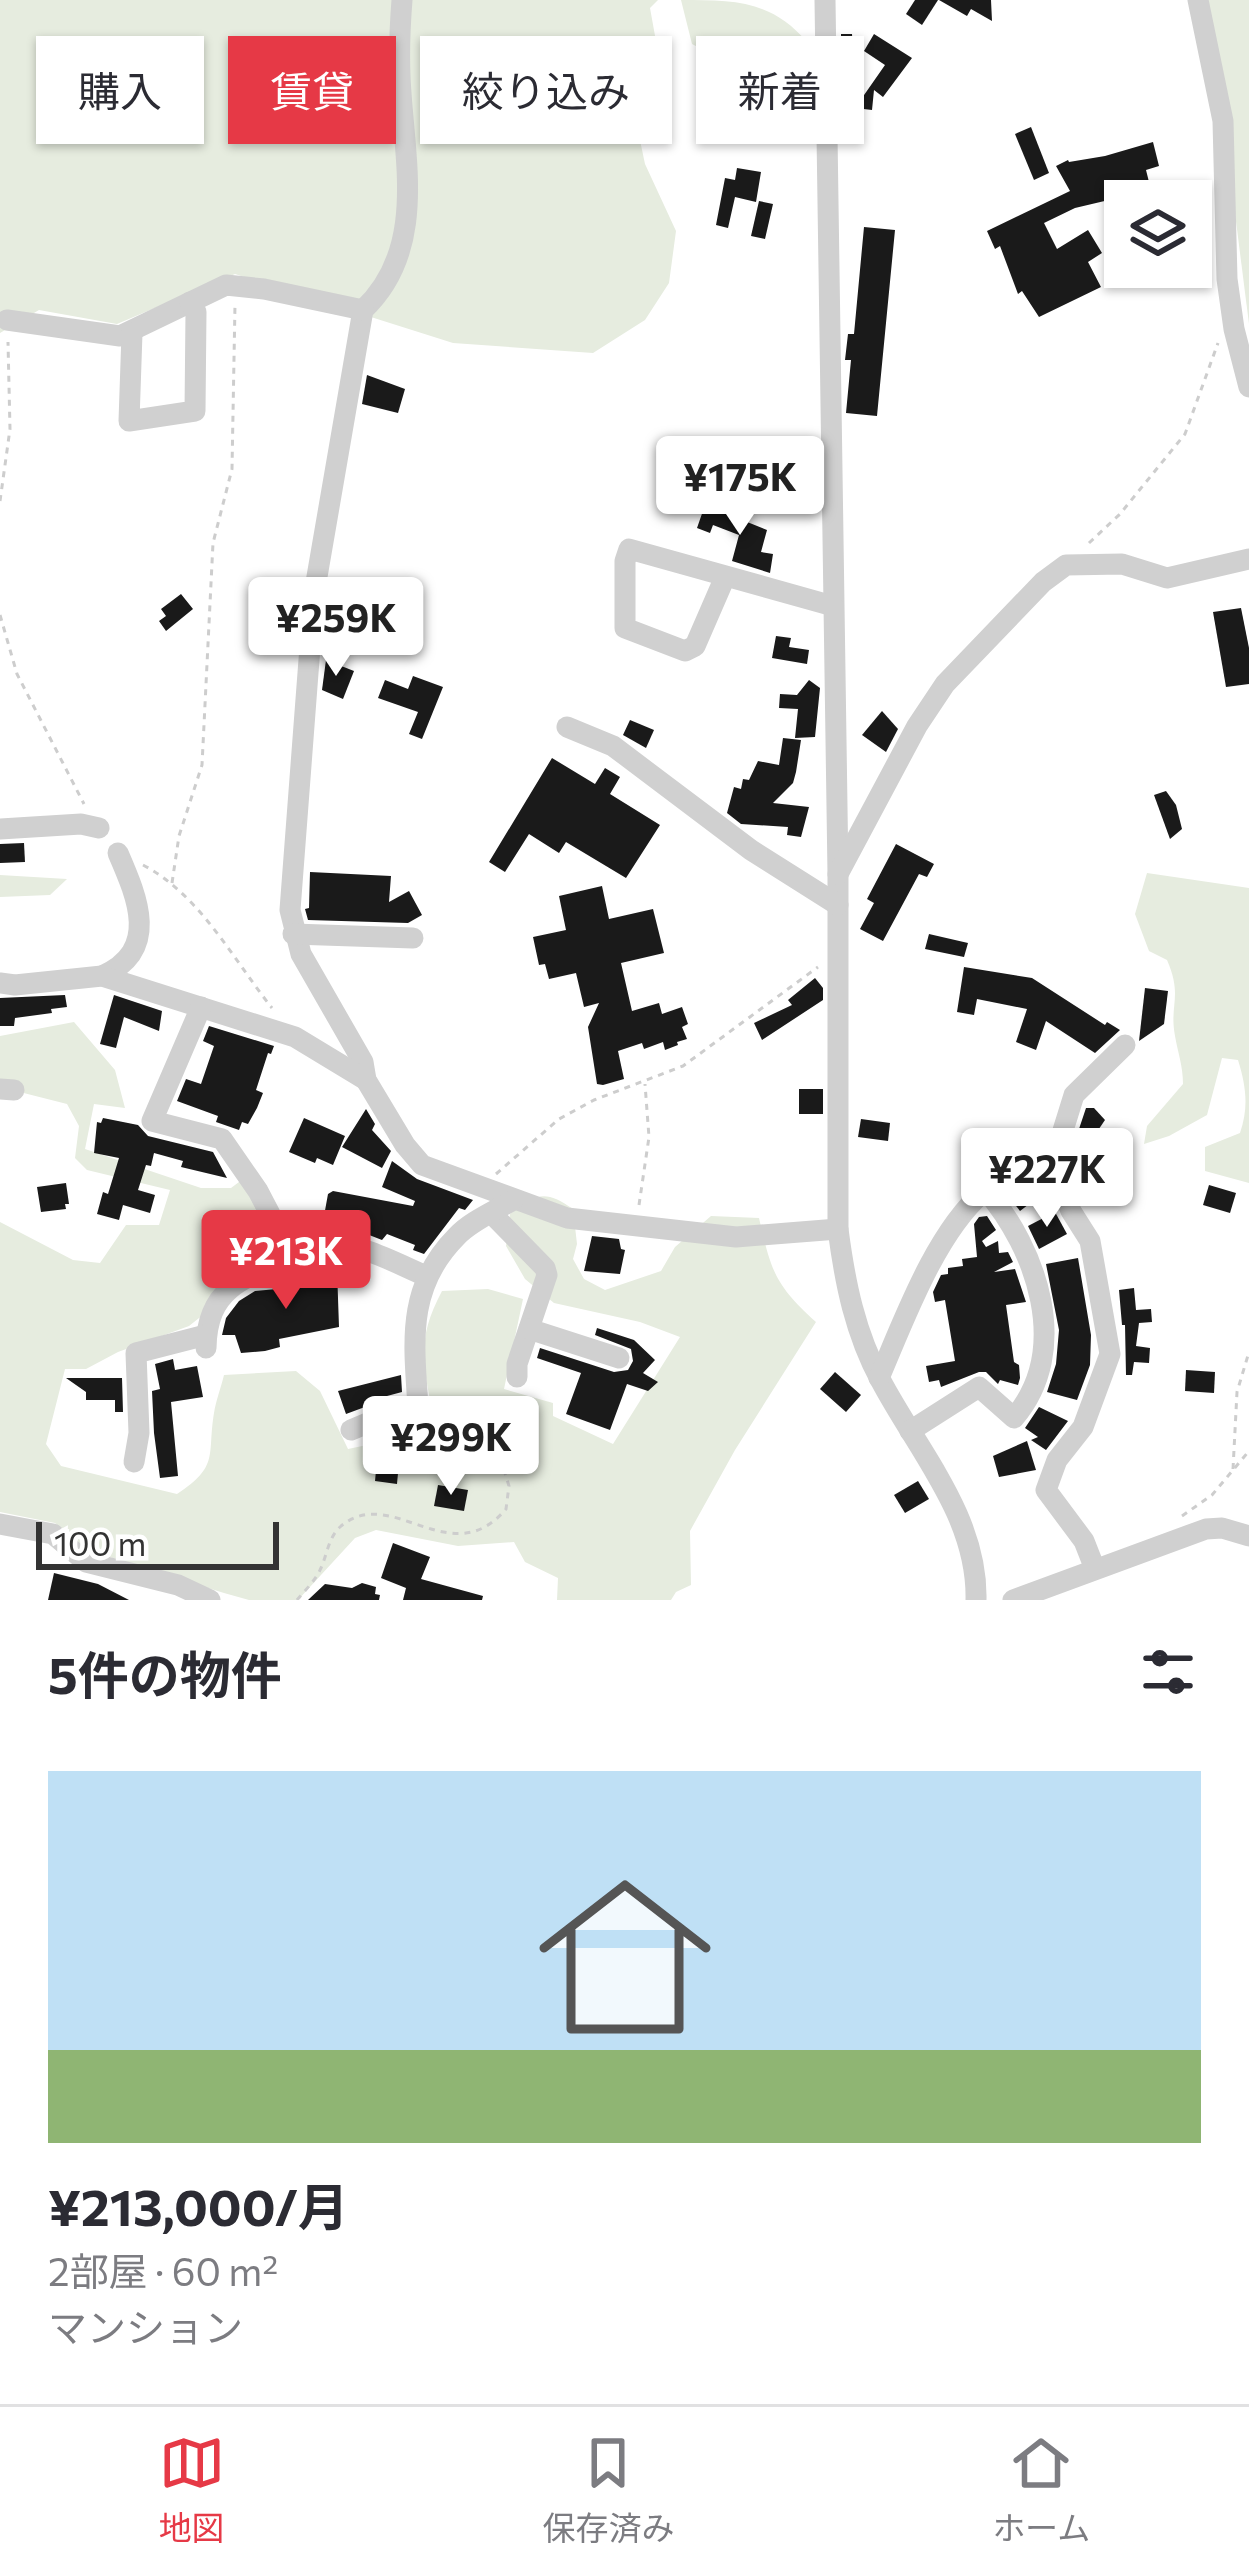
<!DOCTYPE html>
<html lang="ja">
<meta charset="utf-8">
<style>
:root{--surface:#fff;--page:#f7f7f7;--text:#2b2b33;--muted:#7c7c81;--line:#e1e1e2;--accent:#e63946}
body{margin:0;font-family:Commissioner,"Noto Sans JP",sans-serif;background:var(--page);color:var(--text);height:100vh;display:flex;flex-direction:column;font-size:45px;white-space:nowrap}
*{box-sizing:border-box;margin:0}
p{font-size:39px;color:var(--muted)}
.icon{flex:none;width:66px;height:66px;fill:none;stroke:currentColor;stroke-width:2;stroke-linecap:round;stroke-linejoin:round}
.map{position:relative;height:1600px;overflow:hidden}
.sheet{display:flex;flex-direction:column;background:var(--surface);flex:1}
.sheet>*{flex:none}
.hud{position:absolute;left:36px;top:36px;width:1179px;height:108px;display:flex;gap:24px}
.tools{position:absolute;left:1104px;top:180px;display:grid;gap:24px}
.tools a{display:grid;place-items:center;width:108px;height:108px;border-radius:0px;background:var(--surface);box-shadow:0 3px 9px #0004;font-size:60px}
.scale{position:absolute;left:36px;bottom:30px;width:243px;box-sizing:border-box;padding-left:12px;border:6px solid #333;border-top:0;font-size:33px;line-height:42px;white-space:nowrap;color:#333;-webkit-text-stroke:9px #fff;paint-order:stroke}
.price{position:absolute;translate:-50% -102px;padding:0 27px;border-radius:12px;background:#fff;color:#222;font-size:39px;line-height:78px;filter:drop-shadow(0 3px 6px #0008)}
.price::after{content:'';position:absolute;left:50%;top:72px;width:36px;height:27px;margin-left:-18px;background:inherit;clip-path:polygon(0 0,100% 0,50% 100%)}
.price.on{background:var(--accent);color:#fff}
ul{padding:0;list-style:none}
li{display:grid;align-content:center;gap:24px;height:636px;padding:0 48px}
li+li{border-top:3px solid var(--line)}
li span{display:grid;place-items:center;height:372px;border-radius:0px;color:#555}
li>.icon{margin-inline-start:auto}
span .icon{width:216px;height:216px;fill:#fffc;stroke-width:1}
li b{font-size:51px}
h2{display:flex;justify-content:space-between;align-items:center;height:144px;padding:0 48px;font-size:51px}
.tag{padding:0 42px;border-radius:0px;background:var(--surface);box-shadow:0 3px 9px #0004;font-size:42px;line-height:108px}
.tag.on{background:var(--accent);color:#fff}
.tab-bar{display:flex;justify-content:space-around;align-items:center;height:168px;border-top:3px solid var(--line);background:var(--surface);font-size:33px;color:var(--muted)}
.tab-bar a{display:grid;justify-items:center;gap:6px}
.tab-bar .on{color:var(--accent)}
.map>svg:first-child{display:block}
</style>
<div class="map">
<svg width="1249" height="1600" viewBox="0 0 1249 1600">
<rect width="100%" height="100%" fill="#fff"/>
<g fill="#e6ecdf">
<path d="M0,0H658L650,8L663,80L660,123L637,126L645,164L676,231L669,283L645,320L593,353L453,343L235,274L117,324L39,310L0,333Z"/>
<path d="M681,0C733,0 772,0 807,42L760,85L735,98L721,59L692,44Z"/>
<path d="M1208,0H1249V324Z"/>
<path d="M1147,873L1249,888V1183L1205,1171V1147L1240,1133C1249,1107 1246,1086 1238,1060L1222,1058L1207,1115L1169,1136L1144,1144L1147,1126L1183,1084C1183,1066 1178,1053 1175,1036C1169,1004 1183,997 1167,960L1149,951L1135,914Z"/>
<path d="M0,875L67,879L50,895L0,897Z"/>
<path d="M74,1022L115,1070L125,1108L94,1104L85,1149L201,1188H231L255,1170L297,1240L189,1326L118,1352L86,1369H65L46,1444L61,1466L177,1494C220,1466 207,1455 214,1413C216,1400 221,1388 224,1375L296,1371L320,1391L348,1449L391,1440L455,1469L462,1466L469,1430L433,1415C423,1363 416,1340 442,1291L488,1289L523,1299L504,1389L553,1403V1416L613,1444L680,1337L640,1322L554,1303L525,1279L506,1246L510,1214C537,1194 544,1189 573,1209L577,1244L573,1259L584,1279L605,1290L661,1271L675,1247L711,1216L759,1218C771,1271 775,1285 816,1322L735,1450L690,1531L691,1585L676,1592L671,1600H557L558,1578L525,1562L514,1542L458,1546L376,1530L355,1538L298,1600H249L224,1593L81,1548L55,1523L0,1512V1222L73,1260L100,1263L126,1225H159L170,1190L87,1170L75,1158L79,1126L67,1104L0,1087V1036Z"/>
</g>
<g fill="#1a1a1a">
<path d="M915,0H938L922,25L906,14Z"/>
<path d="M939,0H991L992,21L971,9L967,16Z"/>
<path d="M841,34H852L855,94H841Z"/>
<path d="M874,34L912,58L883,97L874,90L872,110L855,108L885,65L864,51Z"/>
<path d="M802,56L811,69L777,107L812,110V133H780V123H771V114L760,126V91H771Z"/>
<path d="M1031,127L1049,173L1034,180L1015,134Z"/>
<path d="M1153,142L1159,166L1146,170L1151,190L1075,208L1044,223L1057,249L1088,230L1102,253L1088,262L1101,287L1039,317L1022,291L1018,294L1000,246L995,249L987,231L1070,191L1056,166L1068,160L1069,162L1105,156Z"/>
<path d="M737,168L761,172L756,202L735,197L728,228L716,225L725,178L735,180Z"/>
<path d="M759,201L773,204L765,239L751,236Z"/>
<path d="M864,227L895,230L877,416L846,413L851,360H845L848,334H854Z"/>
<path d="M367,375L405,389L398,413L362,404Z"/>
<path d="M743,467L774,475L768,493L738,483Z"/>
<path d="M705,505L767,530L761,552L773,554L770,573L732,561L739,535L713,525L710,533L697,528Z"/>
<path d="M181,594L193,609L166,631L159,621L166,616L161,609Z"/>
<path d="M1241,608L1249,648V684L1226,687L1213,612Z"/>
<path d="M776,636L791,638L789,647L809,650L807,664L772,658Z"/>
<path d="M326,660L354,671L343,699L322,690Z"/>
<path d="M413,676L443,687L422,739L409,734L418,712L378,698L385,680L408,689Z"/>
<path d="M809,680L820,688L815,737L795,738L798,709L779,708L780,694L797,695Z"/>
<path d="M882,711L898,729L886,752L862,735Z"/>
<path d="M630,720L654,730L646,748L623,735Z"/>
<path d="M783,738L801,740L796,772L793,783L773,803L809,807L801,837L787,835L788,827L741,824L727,813L734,787L741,789L743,779L749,780L758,761L779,765Z"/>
<path d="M552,758L595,784L605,768L620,777L610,794L660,825L626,878L566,842L559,853L529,834L505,872L489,862Z"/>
<path d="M1166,791L1176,805L1182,829L1170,839L1154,795Z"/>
<path d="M24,843L25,862L0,863V844Z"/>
<path d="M896,844L934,864L927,877L919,874L883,941L860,929L874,903L867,899Z"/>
<path d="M310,872L391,876L389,902L409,891L422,915L408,923L308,920L305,909L309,908Z"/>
<path d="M602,886L609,919L653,909L664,953L621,963L632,1011L659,1003L662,1014L682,1007L688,1024L682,1027L687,1039L677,1042L678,1045L665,1050L663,1042L644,1049L642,1043L618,1051L624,1079L603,1085L597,1084L588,1027L599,1003L584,1007L576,973L549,979L545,964L539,965L533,937L566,930L559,896Z"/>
<path d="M929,934L968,943L964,957L925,949Z"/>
<path d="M964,967L1032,978L1105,1025L1107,1022L1120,1030L1095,1053L1046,1021L1036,1050L1016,1042L1027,1009L977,999L974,1015L957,1012Z"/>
<path d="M815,978L823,988V1000L762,1040L754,1023L792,1005L788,1000Z"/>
<path d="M1145,988L1168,991L1164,1024L1139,1041Z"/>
<path d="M65,995L67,1007L51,1009L52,1013L15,1018L14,1026H0V998Z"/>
<path d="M114,995L162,1011L159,1031L124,1017L116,1048L100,1044Z"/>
<path d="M209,1026L274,1046L271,1054L268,1053L256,1090L263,1093L257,1108L248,1124L242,1122L239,1130L216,1122L218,1116L177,1101L186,1079L201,1084L214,1046L203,1041Z"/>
<rect x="799" y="1089" width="24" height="25"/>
<path d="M1086,1108H1094L1105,1120L1084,1151L1073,1147Z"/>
<path d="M366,1109L375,1124L372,1130L391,1151L382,1168L342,1147Z"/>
<path d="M103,1118L138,1125L148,1136L213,1152L227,1178L181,1167L183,1161L154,1153L151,1166L146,1165L138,1190L155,1195L150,1213L123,1205L119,1220L97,1214L103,1192L108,1194L119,1158L94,1153L97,1122L101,1123Z"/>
<path d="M304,1118L345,1136L333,1165L317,1158L315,1163L289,1152Z"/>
<path d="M861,1119L890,1123L888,1141L858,1137Z"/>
<path d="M392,1161L417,1179L473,1200L465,1210L459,1208L424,1254L413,1250L415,1245L387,1234L382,1240L364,1233L365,1222L342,1223L324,1216L328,1194L333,1191L413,1206L415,1201L382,1187Z"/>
<path d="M66,1183L69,1204H65L66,1209L41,1212L37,1187Z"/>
<path d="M1033,1183L1041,1195L1020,1211L1007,1194Z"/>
<path d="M1209,1185L1236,1193L1230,1213L1203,1205Z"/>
<path d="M1055,1212L1067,1234L1039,1249L1028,1226Z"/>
<path d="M987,1216L996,1230L982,1241L986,1247L998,1241L999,1253L1008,1252L1013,1262L994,1272L1015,1269L1026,1302L1006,1305L1014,1362L1019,1365L1020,1378L1018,1385L1000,1380L998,1384L986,1372H979L941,1387L939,1380L929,1382L926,1366L955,1361L945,1300L935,1302L933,1292L941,1275L948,1274V1268L963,1266L962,1259L977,1257L974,1224L979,1217Z"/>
<path d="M592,1236L619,1239L621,1249L625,1250L620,1274L584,1271Z"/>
<path d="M1078,1258L1091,1335L1090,1365L1077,1400L1047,1392L1056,1364L1059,1330L1046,1264Z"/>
<path d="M324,1261H345V1269H337L339,1327L279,1339L280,1347L265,1351L241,1353L235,1335H222L226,1318L239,1301L255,1291L277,1289L276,1282L290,1277V1284L324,1279Z"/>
<path d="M1134,1288L1136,1310L1151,1309L1152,1322L1139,1323L1136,1346L1150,1348L1149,1363L1134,1362L1132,1375H1126L1125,1325H1122L1119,1290Z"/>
<path d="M597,1328L634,1340L655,1360L643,1373L658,1382L648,1391L627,1384L610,1430L566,1414L581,1373L537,1358L540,1348L614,1372L628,1370L633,1361L631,1349L595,1335Z"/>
<path d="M173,1359L175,1370L197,1366L203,1397L171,1402L178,1476L160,1478L154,1433L152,1391L160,1389L155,1364Z"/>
<path d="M1186,1370L1215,1372L1214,1393L1185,1391Z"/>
<path d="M835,1372L861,1395L846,1412L820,1389Z"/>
<path d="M401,1375L402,1392L372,1400L373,1404L346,1414L338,1391Z"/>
<path d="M66,1378H122L123,1412H115V1400H86V1392Z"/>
<path d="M1039,1407L1068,1421L1046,1450L1031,1440L1038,1437L1025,1428Z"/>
<path d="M434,1434L458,1441L452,1460L428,1454Z"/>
<path d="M1027,1441L1036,1470L999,1477L993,1456Z"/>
<path d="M377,1460L399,1462L397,1484L375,1481Z"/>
<path d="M918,1481L929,1499L905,1513L894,1495Z"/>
<path d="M438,1485L468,1490L464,1511L434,1506Z"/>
<path d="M393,1543L430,1557L421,1579L483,1596L482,1600H403L406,1588L381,1578Z"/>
<path d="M54,1573L98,1584L129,1600H48Z"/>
<path d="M362,1583L376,1587L375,1594L380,1595L379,1600H308L325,1584L352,1588Z"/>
</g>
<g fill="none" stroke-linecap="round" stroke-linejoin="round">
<g stroke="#cdcdcd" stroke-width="3" stroke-dasharray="6 6" stroke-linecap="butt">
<path d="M0,501L10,429L8,342"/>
<path d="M1089,543L1120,514L1185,434L1218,343"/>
<path d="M0,615L17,674L84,804"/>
<path d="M143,865C200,895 233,959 272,1008"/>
<path d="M172,883L179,836L202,765L213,543L232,469L235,304"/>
<path d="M496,1174L559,1119L594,1100L683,1066L818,967"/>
<path d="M639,1205L649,1137L645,1084"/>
<path d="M1233,1469L1237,1392L1249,1352"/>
<path d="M1182,1516L1212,1495L1249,1451"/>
<path d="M297,1600C305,1590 315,1581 320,1570C327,1556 328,1538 340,1527C391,1482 450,1575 506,1509L509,1486L496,1444L438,1430"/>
</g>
<g stroke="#d0d0d0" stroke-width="21">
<path d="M402,0C400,25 399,50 400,76C403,155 429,248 363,310L314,594L290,910L301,954L363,1062L366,1080L405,1145L422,1165L567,1218L736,1237L838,1229"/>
<path d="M825,0L838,874V1229C845,1283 855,1333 881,1381C918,1451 978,1517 976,1600"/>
<path d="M1198,0L1223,121L1227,279L1234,329L1249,387"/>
<path d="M7,320L120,336L226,285L264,289L363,310"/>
<path d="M132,333L129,421L195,411L196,312L190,302"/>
<path d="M725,577L695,646L685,651L625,628V561L629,549L833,606"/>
<path d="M567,727L613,746L751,850L838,905"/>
<path d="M0,829L81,824L99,828"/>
<path d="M838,874L917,726L945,684L1043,582L1066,565L1122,564L1167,578L1249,559"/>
<path d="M293,934L413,938"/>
<path d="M102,976C160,950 138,899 118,853"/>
<path d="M0,983L15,985L102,976L295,1037L366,1080"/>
<path d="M201,1007L152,1121L222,1139L258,1191L294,1260"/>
<path d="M0,1089L14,1090"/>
<path d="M1049,1159L1071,1211L1090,1241L1110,1354L1083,1427L1057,1460L1046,1490L1084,1541L1095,1569"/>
<path d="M491,1213L545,1268L547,1275L517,1364V1377"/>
<path d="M529,1329L619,1358"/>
<path d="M206,1348C207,1290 240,1278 290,1261C302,1257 314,1247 325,1245C358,1241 397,1264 426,1276"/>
<path d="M879,1378C904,1320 935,1234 983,1192C1003,1173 1036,1171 1056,1153L1074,1095L1125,1045"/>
<path d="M351,1430L382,1417L419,1425C416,1353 401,1292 457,1236C471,1221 495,1211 513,1200"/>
<path d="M910,1431L979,1387L1014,1418C1072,1350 1037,1249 985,1189"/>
<path d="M134,1462L139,1433L136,1353L206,1335"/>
<path d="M0,1524L53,1534L86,1562L178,1585L210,1600"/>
<path d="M1013,1600L1206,1529L1222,1528L1249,1536"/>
</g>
</g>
</svg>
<div class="tools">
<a><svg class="icon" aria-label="layers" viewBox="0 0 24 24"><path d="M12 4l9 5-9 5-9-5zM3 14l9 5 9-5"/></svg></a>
</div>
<div class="scale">100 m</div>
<b class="price" style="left:740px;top:538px">¥175K</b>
<b class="price" style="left:336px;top:679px">¥259K</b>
<b class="price" style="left:1047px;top:1230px">¥227K</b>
<b class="price on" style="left:286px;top:1312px">¥213K</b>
<b class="price" style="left:451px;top:1498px">¥299K</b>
<div class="hud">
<a class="tag">購入</a>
<a class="tag on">賃貸</a>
<a class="tag">絞り込み</a>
<a class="tag">新着</a>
</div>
</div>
<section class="sheet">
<h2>5件の物件<svg class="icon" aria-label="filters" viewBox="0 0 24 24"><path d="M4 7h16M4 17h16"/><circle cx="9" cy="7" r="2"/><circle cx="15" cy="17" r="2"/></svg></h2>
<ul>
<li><span style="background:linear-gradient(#bfe0f5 75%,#8fb573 0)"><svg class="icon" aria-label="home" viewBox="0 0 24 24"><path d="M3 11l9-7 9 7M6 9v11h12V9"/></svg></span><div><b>¥213,000/月</b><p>2部屋 · 60 m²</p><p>マンション</p></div></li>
</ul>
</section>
<nav class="tab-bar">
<a class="on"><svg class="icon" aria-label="map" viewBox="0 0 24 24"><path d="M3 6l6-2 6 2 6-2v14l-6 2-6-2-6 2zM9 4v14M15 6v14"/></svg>地図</a>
<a><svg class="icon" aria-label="saved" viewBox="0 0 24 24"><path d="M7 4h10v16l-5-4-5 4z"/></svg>保存済み</a>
<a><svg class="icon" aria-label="home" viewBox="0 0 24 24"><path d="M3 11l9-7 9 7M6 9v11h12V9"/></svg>ホーム</a>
</nav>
